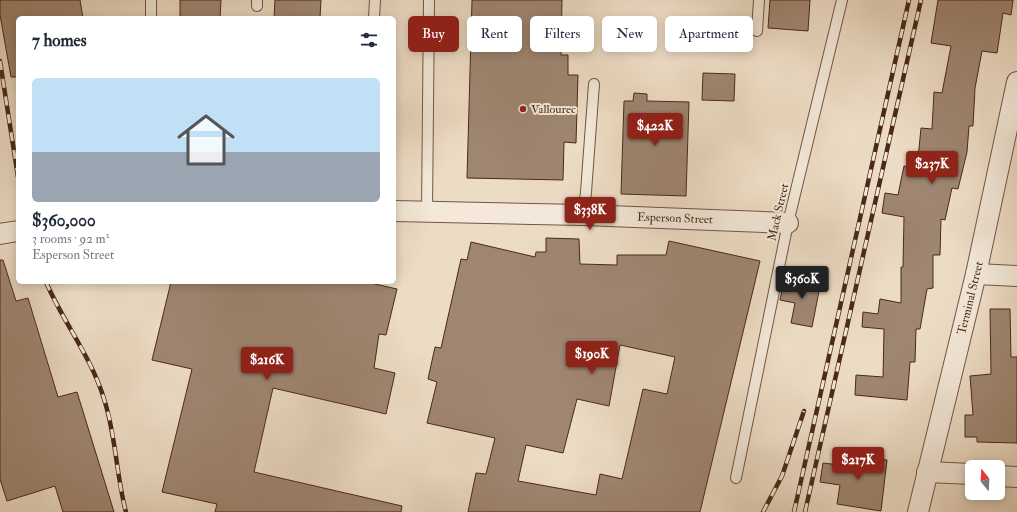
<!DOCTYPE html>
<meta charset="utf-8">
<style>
:root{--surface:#fff;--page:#f2f2f3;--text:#1f2937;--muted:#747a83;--line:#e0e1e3;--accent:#8f2418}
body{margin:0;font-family:"IM FELL Double Pica",serif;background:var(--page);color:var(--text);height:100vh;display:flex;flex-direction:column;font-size:15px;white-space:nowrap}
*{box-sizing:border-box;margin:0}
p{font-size:13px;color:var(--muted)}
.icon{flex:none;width:22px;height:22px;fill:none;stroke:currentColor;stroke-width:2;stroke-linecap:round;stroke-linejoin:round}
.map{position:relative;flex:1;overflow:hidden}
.side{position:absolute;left:16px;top:16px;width:380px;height:268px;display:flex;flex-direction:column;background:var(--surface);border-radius:6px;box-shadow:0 2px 10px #0003}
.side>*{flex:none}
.top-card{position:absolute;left:408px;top:16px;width:380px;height:36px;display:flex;gap:8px}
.needle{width:26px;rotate:342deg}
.fabs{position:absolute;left:965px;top:460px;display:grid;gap:8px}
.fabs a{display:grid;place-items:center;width:40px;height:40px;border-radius:6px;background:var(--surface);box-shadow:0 2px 10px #0003;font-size:20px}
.price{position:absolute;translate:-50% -34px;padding:0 9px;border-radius:4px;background:var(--accent);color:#fff;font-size:13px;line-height:26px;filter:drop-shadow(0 1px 2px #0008)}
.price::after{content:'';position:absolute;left:50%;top:24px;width:12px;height:9px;margin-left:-6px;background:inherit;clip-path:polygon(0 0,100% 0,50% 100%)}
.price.selected{background:#222;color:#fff}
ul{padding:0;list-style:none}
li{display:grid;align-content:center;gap:8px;height:212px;padding:0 16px}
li+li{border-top:1px solid var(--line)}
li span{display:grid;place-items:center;height:124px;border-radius:6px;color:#555}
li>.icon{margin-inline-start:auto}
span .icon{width:72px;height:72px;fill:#fffc;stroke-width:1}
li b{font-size:17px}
h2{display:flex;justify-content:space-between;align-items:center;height:48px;padding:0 16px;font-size:17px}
.tag{padding:0 14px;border-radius:6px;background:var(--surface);box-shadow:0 2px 10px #0003;font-size:14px;line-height:36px}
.tag.selected{background:var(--accent);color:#fff}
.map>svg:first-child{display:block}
</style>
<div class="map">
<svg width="1017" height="512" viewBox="0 0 1017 512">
<rect width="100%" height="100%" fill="#eddcc5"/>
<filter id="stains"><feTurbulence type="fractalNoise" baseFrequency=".005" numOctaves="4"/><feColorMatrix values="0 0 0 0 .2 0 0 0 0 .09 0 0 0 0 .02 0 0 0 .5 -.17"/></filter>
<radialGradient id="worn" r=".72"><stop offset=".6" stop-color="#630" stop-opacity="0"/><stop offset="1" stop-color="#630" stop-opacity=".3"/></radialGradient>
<g fill="#9f8672" stroke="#4b2818" fill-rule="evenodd">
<path d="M0,0H80L83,18H18V77H11L0,15Z"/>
<path d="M180,0H221L220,18H180Z"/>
<path d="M275,0H321L320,18H274Z"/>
<path d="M472,0H562L561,55H568V75H578L576,143L564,142L563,180L467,178Z"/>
<path d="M770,0H810L808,31L768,28Z"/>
<path d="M938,0H1013L1011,15L1003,13L997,53L982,51L975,88L973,126H969L967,152L958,189L952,188L945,220L941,219L940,255H933V288L927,289L920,329H916L915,362H910L907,400L855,395L856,375L883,377L884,329L862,327L863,312L878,314L880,299L901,303V267H903L904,217L882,213L885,193L898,195L904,166L917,169L921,128L932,129L934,92L942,93L951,46L931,43Z"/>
<path d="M703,73L735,74L734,101L702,100Z"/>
<path d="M634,93L647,94V101L689,102L686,196L621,194L624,101H633Z"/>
<path d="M546,238L579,239L580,264L617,265V255H666L669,241L760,261L700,512H468L476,473L486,474L495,438L427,423L437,382L428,379L435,347L441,348L461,259L467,260L471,242L535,257L536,252H546ZM620,345L675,357L667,394L643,389L622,479L600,474L596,495L518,481L526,445L563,453L577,399L609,406Z"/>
<path d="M0,260H3L16,301L28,298L58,397L77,392L114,512H63L55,486L7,501L0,479Z"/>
<path d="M801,277L821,281L812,327L791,323L795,303L780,300L784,281L800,284Z"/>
<path d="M171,282H366L397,289L386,335L379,334L374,368L395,373L386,414L273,388L254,472L402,506L401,512H215L217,504L162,492L192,369L152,360Z"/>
<path d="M990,309H1010L1011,357H1017V443L977,442V437H965V415H973L970,376L991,374Z"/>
<path d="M842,454L887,460L881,511L837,504L840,485L820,482L823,463L840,465Z"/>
</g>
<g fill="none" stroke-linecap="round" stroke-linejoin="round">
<g stroke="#745543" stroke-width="12">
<g id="lane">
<path d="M151,0V18"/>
<path d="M257,6V0"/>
<path d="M374,18L375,0"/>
<path d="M757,31L759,0"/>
<path d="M427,212L429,0"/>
<path d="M583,215L586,192L594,84"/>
<path d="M736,478L788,223L842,0"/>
</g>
</g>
<g stroke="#745543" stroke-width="22">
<g id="street">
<path d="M394,211L583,215L788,223"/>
<path d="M0,234L18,231"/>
<path d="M976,274L1017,276"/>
<path d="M927,472L972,474"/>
<path d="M998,476L1017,477"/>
<path d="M918,512L976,274L1017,82"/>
</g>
</g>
<use href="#lane" stroke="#f3e8d9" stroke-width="10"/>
<use href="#street" stroke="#f3e8d9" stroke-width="20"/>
<g stroke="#4b2818" stroke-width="4.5">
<g id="rail">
<path d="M0,61L18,177"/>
<path d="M46,282C63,322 91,356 104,399C116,435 116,475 126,512"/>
<path d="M763,512L782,476L804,411"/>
<path d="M794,512L909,0"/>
<path d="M805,512L921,0"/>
</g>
</g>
<use href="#rail" stroke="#f3e8d9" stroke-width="3" stroke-dasharray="9" stroke-linecap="butt"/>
</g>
<circle fill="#8f2418" stroke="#f3e8d9" stroke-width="1.5" cx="523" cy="109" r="4"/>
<g text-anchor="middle" stroke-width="4" stroke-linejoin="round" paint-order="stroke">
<g font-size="12" fill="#4b2818" stroke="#f3e8d9" text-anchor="start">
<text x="531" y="113">Vallourec</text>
</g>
<g font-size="12" fill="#4b2818" stroke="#f3e8d9">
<text transform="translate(778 212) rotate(-77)" y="4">Mack Street</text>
<text transform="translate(675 218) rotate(2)" y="4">Esperson Street</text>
<text transform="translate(970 298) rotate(-76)" y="4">Terminal Street</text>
</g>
</g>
<rect width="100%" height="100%" filter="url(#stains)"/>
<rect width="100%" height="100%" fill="url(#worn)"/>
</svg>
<div class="fabs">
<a><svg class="needle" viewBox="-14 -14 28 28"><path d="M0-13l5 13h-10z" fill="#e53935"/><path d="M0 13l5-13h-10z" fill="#747a83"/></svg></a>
</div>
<b class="price" style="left:655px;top:147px">$422K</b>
<b class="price" style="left:932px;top:185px">$237K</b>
<b class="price" style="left:590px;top:231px">$338K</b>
<b class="price selected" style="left:802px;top:300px">$360K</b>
<b class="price" style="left:592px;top:375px">$190K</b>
<b class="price" style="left:267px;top:381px">$216K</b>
<b class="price" style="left:858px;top:481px">$217K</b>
<div class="top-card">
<a class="tag selected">Buy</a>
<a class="tag">Rent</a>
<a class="tag">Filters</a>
<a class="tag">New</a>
<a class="tag">Apartment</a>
</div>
<section class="side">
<h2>7 homes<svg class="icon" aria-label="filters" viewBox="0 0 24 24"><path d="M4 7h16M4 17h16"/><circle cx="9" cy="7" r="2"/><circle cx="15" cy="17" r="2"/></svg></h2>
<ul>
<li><span style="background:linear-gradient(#bfe0f5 60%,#9aa5b1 0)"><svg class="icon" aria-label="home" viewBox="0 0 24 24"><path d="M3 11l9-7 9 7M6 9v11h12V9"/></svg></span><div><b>$360,000</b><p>3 rooms · 92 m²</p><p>Esperson Street</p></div></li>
</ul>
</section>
</div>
